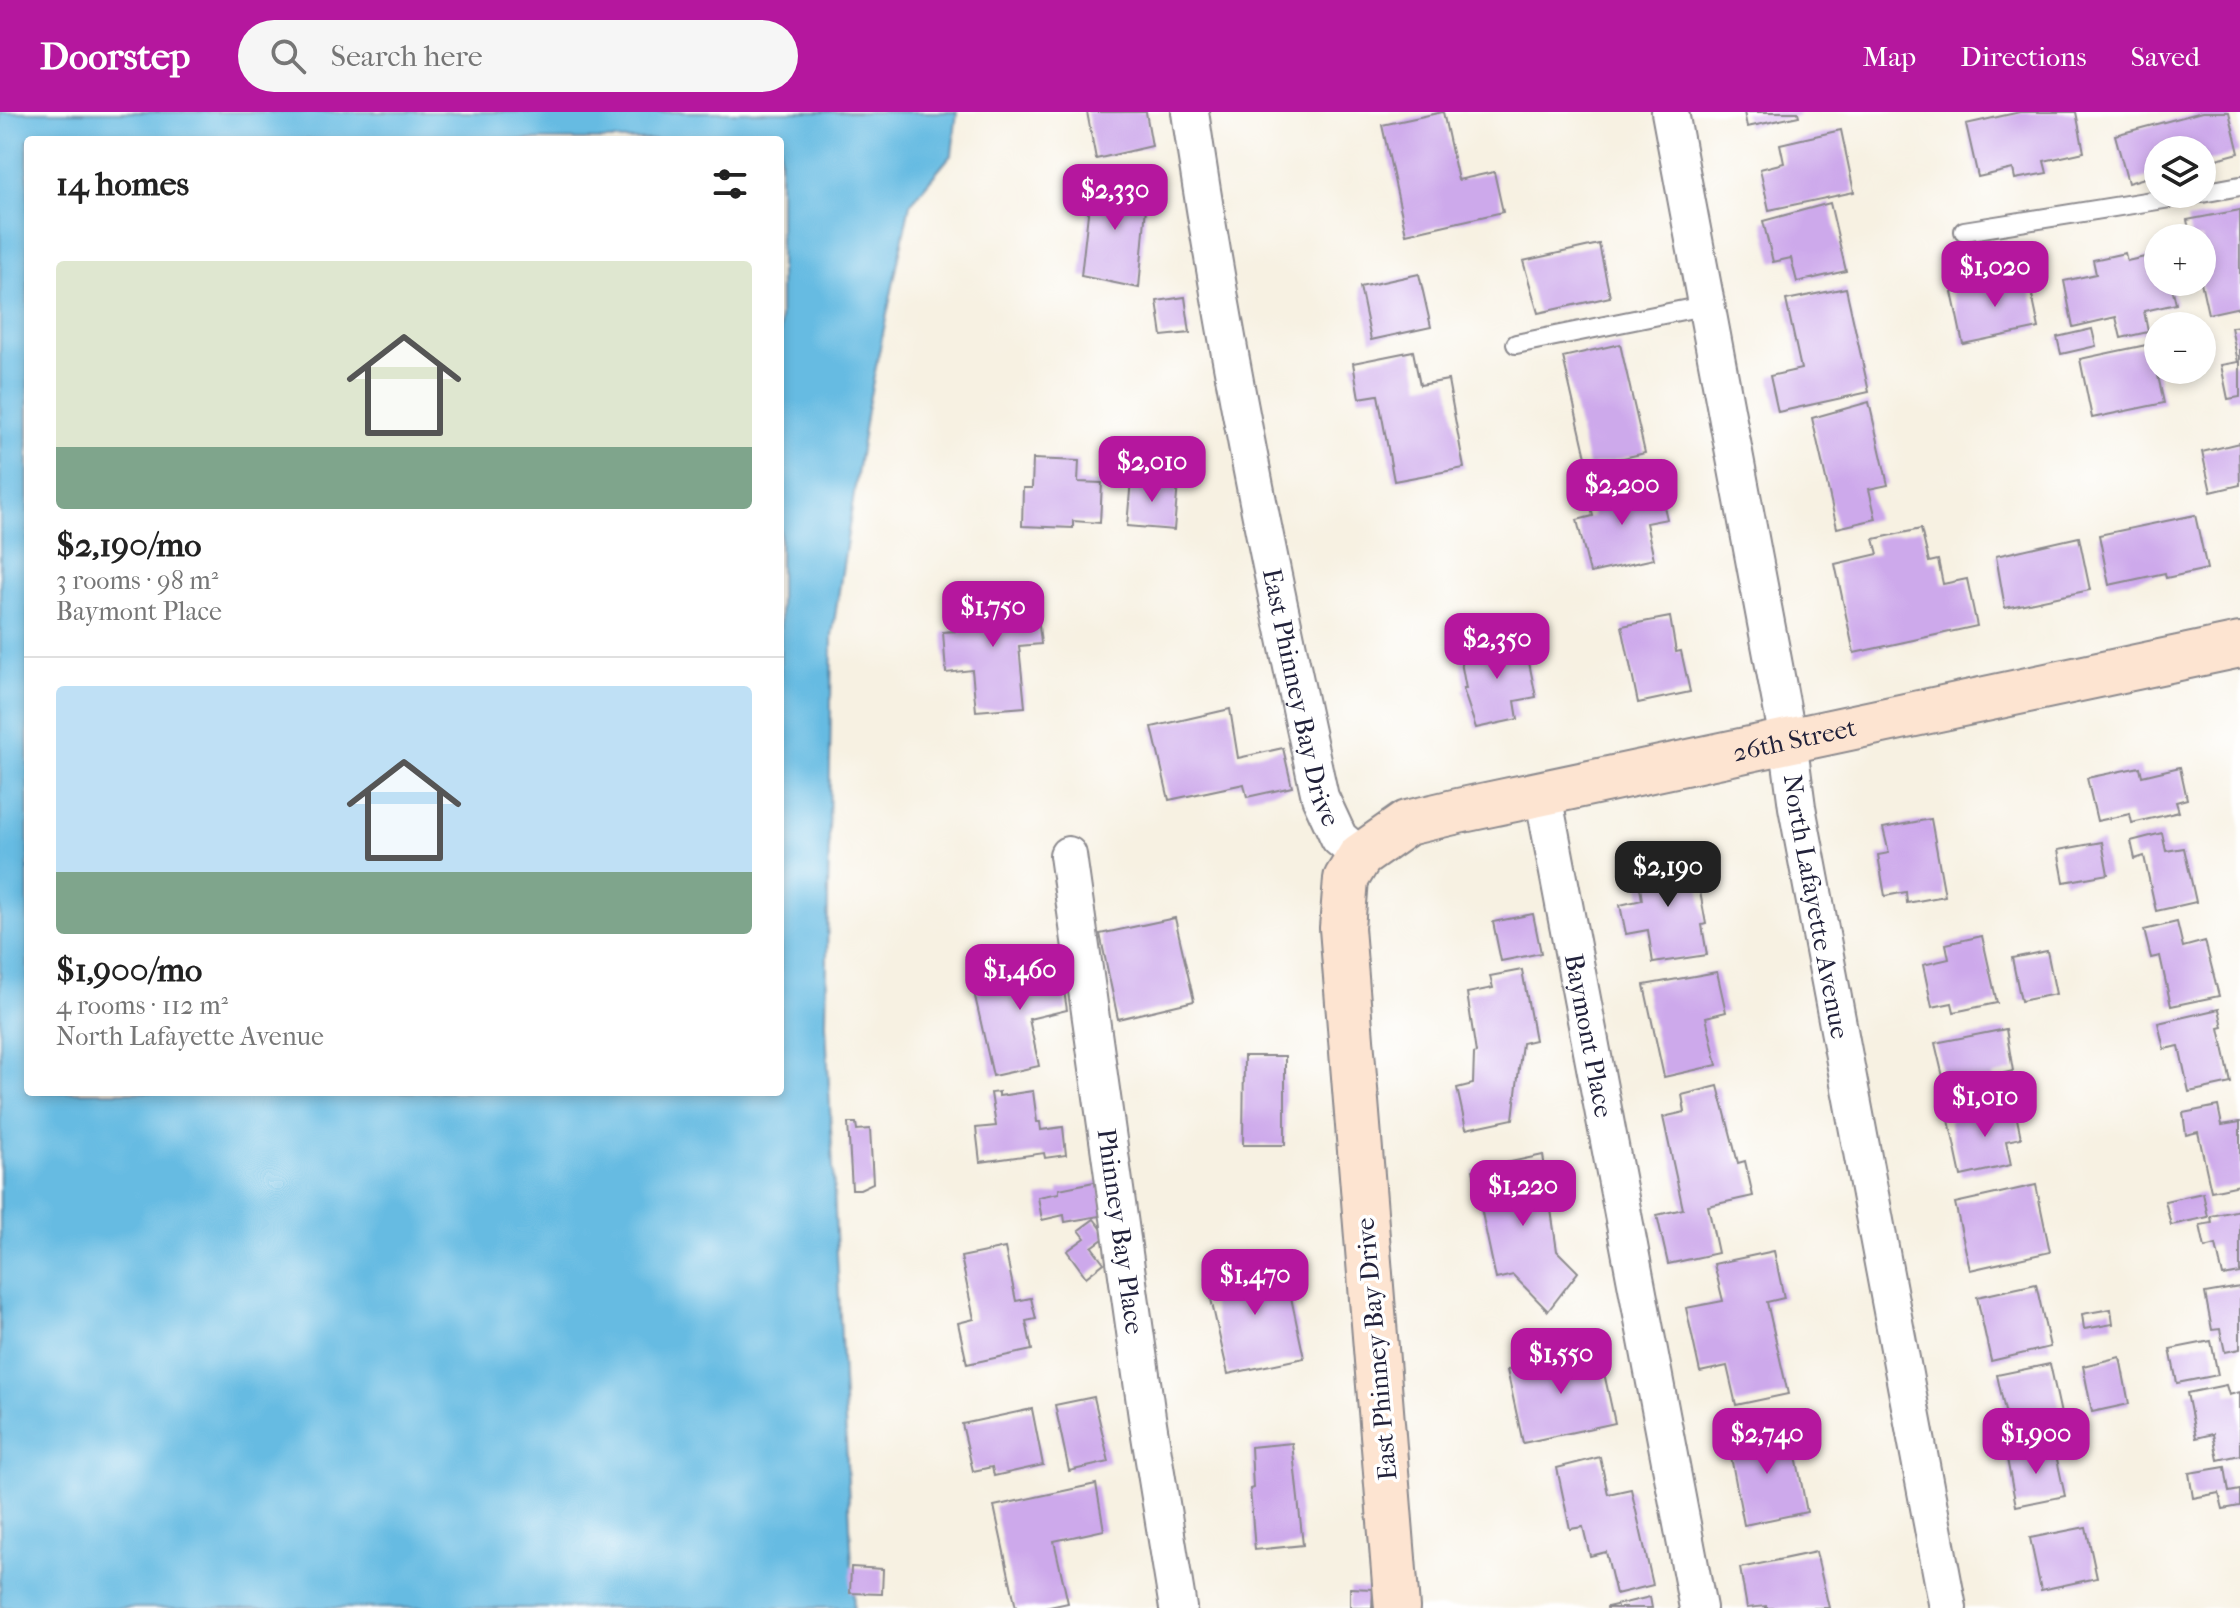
<!DOCTYPE html>
<meta charset="utf-8">
<style>
:root{--surface:#fff;--page:#f6f6f6;--text:#222;--muted:#767676;--line:#e0e0e0;--accent:#b5179e}
body{margin:0;font-family:"IM FELL French Canon",serif;background:var(--page);color:var(--text);height:100vh;display:flex;flex-direction:column;font-size:30px;white-space:nowrap}
*{box-sizing:border-box;margin:0}
p{font-size:26px;color:var(--muted)}
.icon{flex:none;width:44px;height:44px;fill:none;stroke:currentColor;stroke-width:2;stroke-linecap:round;stroke-linejoin:round}
.map{position:relative;flex:1;overflow:hidden}
.sheet{position:absolute;left:24px;top:24px;width:760px;height:960px;display:flex;flex-direction:column;background:var(--surface);border-radius:8px;box-shadow:0 4px 12px #0003}
.sheet>*{flex:none}
.buttons{position:absolute;left:2144px;top:24px;display:grid;gap:16px}
.buttons a{display:grid;place-items:center;width:72px;height:72px;border-radius:50%;background:var(--surface);box-shadow:0 4px 12px #0003;font-size:40px}
.price{position:absolute;translate:-50% -68px;padding:0 18px;border-radius:16px;background:var(--accent);color:#fff;font-size:26px;line-height:52px;filter:drop-shadow(0 2px 4px #0008)}
.price::after{content:'';position:absolute;left:50%;top:48px;width:24px;height:18px;margin-left:-12px;background:inherit;clip-path:polygon(0 0,100% 0,50% 100%)}
.price.current{background:#222;color:#fff}
ul{padding:0;list-style:none}
li{display:grid;align-content:center;gap:16px;height:424px;padding:0 32px}
li+li{border-top:2px solid var(--line)}
li span{display:grid;place-items:center;height:248px;border-radius:8px;color:#555}
li>.icon{margin-inline-start:auto}
span .icon{width:144px;height:144px;fill:#fffc;stroke-width:1}
li b{font-size:34px}
h2{display:flex;justify-content:space-between;align-items:center;height:96px;padding:0 32px;font-size:34px}
header{display:flex;align-items:center;gap:48px;box-sizing:border-box;height:112px;padding:0 40px;background:var(--accent);color:#fff}
header strong{font-size:38px}
nav{display:flex;gap:44px;margin-inline-start:auto;font-size:28px}
.search{width:560px;height:72px;background:var(--page);display:flex;align-items:center;gap:20px;box-sizing:border-box;padding:0 28px;border-radius:44px;color:var(--muted);font-size:30px}
.map>svg:first-child{display:block}
</style>
<header>
<strong>Doorstep</strong>
<div class="search"><svg class="icon" aria-label="search" viewBox="0 0 24 24"><circle cx="10" cy="10" r="6"/><path d="M15 15l6 6"/></svg>Search here</div>
<nav><a>Map</a><a>Directions</a><a>Saved</a></nav>
</header>
<div class="map">
<svg width="2240" height="1496" viewBox="0 0 2240 1496">
<rect width="100%" height="100%" fill="#fff"/>
<filter id="ink" filterUnits="userSpaceOnUse"><feTurbulence type="fractalNoise" baseFrequency=".0125" numOctaves="2"/><feDisplacementMap in="SourceGraphic" scale="16" xChannelSelector="R" yChannelSelector="G"/><feConvolveMatrix kernelMatrix="1 2 1 2 8 2 1 2 1" color-interpolation-filters="sRGB"/></filter>
<filter id="wash" filterUnits="userSpaceOnUse"><feTurbulence type="fractalNoise" baseFrequency=".006" numOctaves="4" result="noise"/><feDisplacementMap in="SourceGraphic" scale="32" xChannelSelector="R" yChannelSelector="G"/><feGaussianBlur stdDeviation="1.8" result="paint"/><feColorMatrix in="noise" values="0 0 0 0 0 0 0 0 0 0 0 0 0 0 0 0 0 1.4 0 .05"/><feComposite in="paint" operator="in"/></filter>
<g filter="url(#wash)">
<rect width="100%" height="100%" fill="#f7f1e2"/>
<path fill="#66bbe2" stroke="#446e8e" stroke-width="2" fill-rule="evenodd" d="M0,0H957L952,42L910,92L867,298L832,524L826,912L854,1496H0ZM28,28H780V980H28Z"/>
<g id="blocks">
<g fill="#cda9eb">
<path d="M1087,0H1146L1152,34L1096,47Z"/>
<path d="M1443,0L1458,68L1494,60L1503,100L1406,122L1382,13Z"/>
<path d="M1744,0H1798L1799,4L1747,15Z"/>
<path d="M2020,0H2076L2084,40L2044,49L2047,61L2015,67L2013,57L1978,65L1966,12Z"/>
<path d="M2202,0H2229L2239,41L2202,51V38H2158V62L2128,71L2115,23Z"/>
<path d="M1841,18L1854,80L1769,98L1760,57L1784,51L1780,32Z"/>
<path d="M1092,66L1148,72L1139,176L1081,164Z"/>
<path d="M1830,91L1846,159L1797,170L1791,146L1773,150L1763,109Z"/>
<path d="M2240,98V195L2208,202L2201,170L2202,126H2191L2187,108Z"/>
<path d="M1599,132L1610,185L1538,201L1523,149Z"/>
<path d="M2125,141L2127,149L2158,142V170H2171L2176,192L2144,199L2148,220L2121,226L2116,205L2073,215L2064,169L2096,162L2093,148Z"/>
<path d="M1419,162L1431,215L1371,228L1360,175Z"/>
<path d="M2028,164L2039,216L1963,232L1952,180L1976,175L1975,169L1996,165L1997,171Z"/>
<path d="M1846,176L1869,280L1778,300L1770,264L1801,257L1786,188Z"/>
<path d="M1185,185L1190,221L1162,224L1157,189Z"/>
<path d="M2240,214V285L2228,287L2221,253L2238,250L2231,215Z"/>
<path d="M2092,217L2096,234L2061,242L2057,225Z"/>
<path d="M1620,232L1645,341L1588,354L1563,245Z"/>
<path d="M2151,232L2164,291L2092,306L2080,247Z"/>
<path d="M1413,239L1420,273L1448,268L1464,356L1394,369L1378,283L1359,286L1353,251Z"/>
<path d="M1869,290L1888,373L1869,377L1876,407L1837,416L1812,306Z"/>
<path d="M2239,331L2240,373L2211,380L2202,340Z"/>
<path d="M1033,347L1079,349L1078,370L1102,371L1100,411L1073,409V416L1022,414L1023,376H1032Z"/>
<path d="M1131,367L1178,371L1174,418L1127,414Z"/>
<path d="M1658,369L1667,407L1646,411L1654,447L1590,461L1577,408L1593,404L1591,396L1604,393L1602,382Z"/>
<path d="M2195,403L2207,457L2166,466L2165,461L2109,473L2099,423Z"/>
<path d="M1921,417L1929,450L1938,448L1943,472L1967,467L1977,514L1854,541L1835,452L1878,442L1874,427Z"/>
<path d="M2079,425L2090,478L2005,496L1996,444Z"/>
<path d="M1036,486L1041,532L1019,534L1025,595L976,599L972,558L946,561L943,520L955,519L953,493Z"/>
<path d="M1670,505L1676,540L1681,539L1690,580L1638,591L1622,514Z"/>
<path d="M1524,526L1536,585L1515,589L1518,607L1476,616L1463,577H1466L1459,539Z"/>
<path d="M1230,597L1238,646L1283,636L1292,675L1247,685L1244,672L1169,688L1152,615Z"/>
<path d="M2140,655L2142,664L2180,655L2187,687L2176,690L2179,700L2132,711L2130,702L2097,709L2087,666Z"/>
<path d="M1931,707L1945,784L1907,791L1906,780L1885,784L1878,743L1889,741L1883,716Z"/>
<path d="M2162,721L2166,739L2184,736L2196,790L2156,799L2144,744L2135,747L2131,729Z"/>
<path d="M2102,730L2108,762L2064,770L2058,738Z"/>
<path d="M1689,740L1694,769H1698L1706,812L1702,813L1707,843L1653,851L1648,818L1626,822L1620,793L1642,788L1636,750Z"/>
<path d="M1533,802L1541,841L1501,849L1493,810Z"/>
<path d="M1175,806L1194,889L1118,907L1100,822Z"/>
<path d="M2177,810L2183,835L2205,829L2219,884L2171,894L2160,844L2151,846L2144,818Z"/>
<path d="M1982,824L1997,891L1954,900L1952,891L1932,895L1923,853L1949,847L1946,832Z"/>
<path d="M2047,839L2056,882L2021,889L2012,846Z"/>
<path d="M1058,840L1067,898L1029,907L1039,954L993,964L974,880L1012,871L1010,864L1019,862L1016,849Z"/>
<path d="M1522,858L1535,928L1522,931L1513,1007L1466,1017L1457,976L1473,972L1474,942L1476,941L1467,881L1493,876L1490,864Z"/>
<path d="M1717,860L1726,900L1706,905L1717,953L1664,965L1644,873Z"/>
<path d="M2219,897L2223,915L2219,916L2231,971L2189,980L2179,934L2164,937L2158,911Z"/>
<path d="M2006,917L2013,959L1992,964L1995,980L1949,990L1935,931Z"/>
<path d="M1244,944H1285V1033H1243Z"/>
<path d="M1718,974L1738,1051L1745,1049L1753,1084L1708,1094L1718,1141L1668,1152L1657,1103L1683,1097L1663,1005L1685,1000L1682,983Z"/>
<path d="M1033,979L1037,1010H1040L1041,1018L1063,1015L1066,1043L1045,1046L1044,1041L980,1050L976,1016L996,1014L991,981L999,980V984Z"/>
<path d="M2014,992L2021,1026L2006,1029L2011,1053L1961,1064L1949,1008Z"/>
<path d="M2218,994L2222,1013L2240,1010V1073L2211,1079L2198,1020L2186,1023L2183,1001Z"/>
<path d="M848,1011H856L857,1018L870,1017L873,1071L860,1077H852Z"/>
<path d="M1543,1043L1557,1139L1578,1160L1548,1199L1513,1163L1496,1167L1473,1058Z"/>
<path d="M1099,1069L1105,1103L1065,1110L1064,1103L1042,1108L1038,1085L1059,1081V1077Z"/>
<path d="M2036,1073L2050,1140L1970,1158L1955,1091Z"/>
<path d="M2203,1081L2208,1105L2171,1113L2165,1089Z"/>
<path d="M2240,1098V1161L2223,1164L2216,1133L2205,1136L2200,1113L2212,1111L2211,1104Z"/>
<path d="M1094,1107L1107,1124L1092,1135L1104,1151L1086,1165L1067,1139L1085,1126L1079,1118Z"/>
<path d="M1005,1136L1016,1189L1031,1186L1036,1207L1026,1209L1032,1238L967,1252L958,1211L974,1207L961,1145Z"/>
<path d="M1774,1139L1784,1186L1767,1190L1788,1282L1736,1293L1727,1254L1700,1260L1686,1196L1723,1189L1714,1152Z"/>
<path d="M1283,1148L1304,1246L1228,1262L1206,1165Z"/>
<path d="M2036,1172L2050,1235L1991,1249L1977,1185Z"/>
<path d="M2240,1175V1237L2225,1240L2220,1217L2212,1218L2205,1181Z"/>
<path d="M2111,1197L2113,1212L2084,1217L2082,1202Z"/>
<path d="M2211,1229L2218,1263L2177,1271L2170,1237Z"/>
<path d="M1599,1238L1615,1311L1523,1331L1507,1258Z"/>
<path d="M2120,1245L2129,1292L2092,1300L2083,1254Z"/>
<path d="M2050,1252L2063,1311L2010,1322L1997,1263Z"/>
<path d="M2226,1273L2229,1283L2240,1280V1343L2218,1348L2213,1322L2196,1326L2187,1281Z"/>
<path d="M1094,1285L1109,1350L1069,1359L1055,1293Z"/>
<path d="M1032,1297L1043,1353L994,1364L992,1355L973,1359L962,1312Z"/>
<path d="M1781,1312L1786,1334L1794,1333L1807,1400L1744,1413L1731,1345L1737,1343L1733,1321Z"/>
<path d="M2053,1329L2065,1384L2016,1394L2007,1347L2042,1340L2040,1332Z"/>
<path d="M1292,1331L1303,1433L1255,1438L1250,1377L1253,1376L1251,1335Z"/>
<path d="M1600,1345L1608,1382L1631,1377L1653,1473L1616,1482L1606,1440L1590,1444L1583,1415L1570,1417L1557,1356Z"/>
<path d="M2225,1355L2229,1380L2240,1378V1394L2223,1397L2219,1381L2193,1386L2189,1361Z"/>
<path d="M1096,1372L1104,1418L1054,1429L1068,1491L1045,1496H1016L994,1394Z"/>
<path d="M2086,1415L2097,1466L2041,1478L2030,1426Z"/>
<path d="M1816,1440L1829,1496H1766V1494L1747,1496L1740,1456Z"/>
<path d="M851,1455L883,1457L882,1482L850,1481Z"/>
<path d="M1350,1476L1373,1477L1372,1496H1350Z"/>
<path d="M1650,1485L1652,1496H1607V1495Z"/>
</g>
</g>
</g>
<g filter="url(#ink)">
<use href="#blocks" fill-opacity="0" stroke="#8c8a8e" stroke-width="2"/>
<g fill="none" stroke-linecap="round" stroke-linejoin="round">
<g stroke="#8c8a8e" stroke-width="22">
<g id="lane">
<path d="M2202,81L2240,74"/>
<path d="M1964,119L2195,82"/>
<path d="M1516,232L1708,193"/>
</g>
</g>
<g stroke="#8c8a8e" stroke-width="40">
<g id="street">
<path id="s1" d="M1190,0C1224,232 1270,456 1320,685L1339,726L1360,744"/>
<path id="s2" d="M1670,0L1788,628L1797,695L1948,1496"/>
<path id="s3" d="M1543,682L1698,1496"/>
<path id="s4" d="M1068,743L1147,1305L1178,1496"/>
</g>
</g>
<g stroke="#8c8a8e" stroke-width="48">
<g id="secondary">
<path id="s5" d="M1397,1496L1342,816L1346,767L1360,744L1407,711L1458,699L2240,533"/>
</g>
</g>
<use href="#lane" stroke="#fff" stroke-width="18"/>
<use href="#street" stroke="#fff" stroke-width="36"/>
<use href="#secondary" stroke="#fde4d1" stroke-width="44"/>
</g>
</g>
<g text-anchor="middle" stroke-width="7" stroke-linejoin="round" paint-order="stroke">
<g font-size="26" fill="#22223b" stroke="#fff">
<text dy="9" stroke="none"><textPath href="#s1" startOffset="596">East Phinney Bay Drive</textPath></text>
<text dy="9" stroke="none"><textPath href="#s5" startOffset="1212">26th Street</textPath></text>
<text dy="9" stroke="none"><textPath href="#s2" startOffset="808">North Lafayette Avenue</textPath></text>
<text dy="9" stroke="none"><textPath href="#s3" startOffset="246">Baymont Place</textPath></text>
<text dy="9" stroke="none"><textPath href="#s4" startOffset="380">Phinney Bay Place</textPath></text>
<text transform="translate(1376 1237) rotate(-95)" y="9">East Phinney Bay Drive</text>
</g>
</g>
</svg>
<div class="buttons">
<a><svg class="icon" aria-label="layers" viewBox="0 0 24 24"><path d="M12 4l9 5-9 5-9-5zM3 14l9 5 9-5"/></svg></a>
<a>+</a>
<a>−</a>
</div>
<b class="price" style="left:1115px;top:120px">$2,330</b>
<b class="price" style="left:1995px;top:197px">$1,020</b>
<b class="price" style="left:1152px;top:392px">$2,010</b>
<b class="price" style="left:1622px;top:415px">$2,200</b>
<b class="price" style="left:993px;top:537px">$1,750</b>
<b class="price" style="left:1497px;top:569px">$2,350</b>
<b class="price current" style="left:1668px;top:797px">$2,190</b>
<b class="price" style="left:1020px;top:900px">$1,460</b>
<b class="price" style="left:1985px;top:1027px">$1,010</b>
<b class="price" style="left:1523px;top:1116px">$1,220</b>
<b class="price" style="left:1255px;top:1205px">$1,470</b>
<b class="price" style="left:1561px;top:1284px">$1,550</b>
<b class="price" style="left:1767px;top:1364px">$2,740</b>
<b class="price" style="left:2036px;top:1364px">$1,900</b>
<section class="sheet">
<h2>14 homes<svg class="icon" aria-label="filters" viewBox="0 0 24 24"><path d="M4 7h16M4 17h16"/><circle cx="9" cy="7" r="2"/><circle cx="15" cy="17" r="2"/></svg></h2>
<ul>
<li><span style="background:linear-gradient(#dfe7d0 75%,#7fa58c 0)"><svg class="icon" aria-label="home" viewBox="0 0 24 24"><path d="M3 11l9-7 9 7M6 9v11h12V9"/></svg></span><div><b>$2,190/mo</b><p>3 rooms · 98 m²</p><p>Baymont Place</p></div></li>
<li><span style="background:linear-gradient(#bfe0f5 75%,#7fa58c 0)"><svg class="icon" aria-label="home" viewBox="0 0 24 24"><path d="M3 11l9-7 9 7M6 9v11h12V9"/></svg></span><div><b>$1,900/mo</b><p>4 rooms · 112 m²</p><p>North Lafayette Avenue</p></div></li>
</ul>
</section>
</div>
